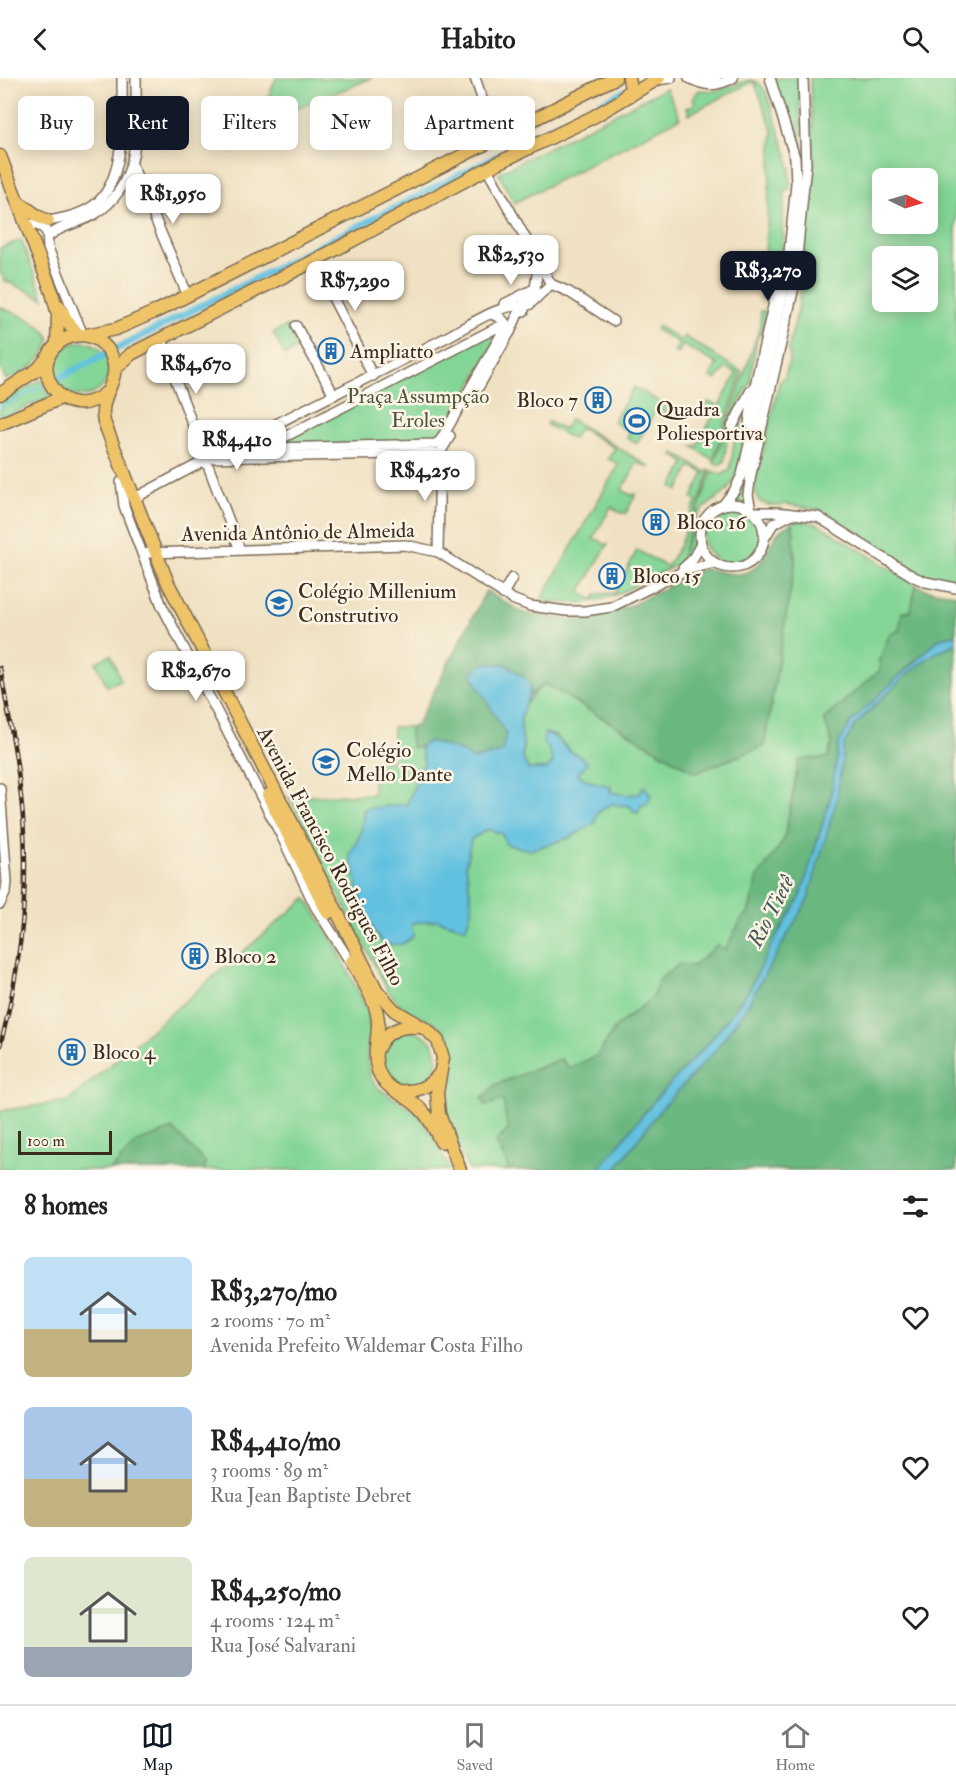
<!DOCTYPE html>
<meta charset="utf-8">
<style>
:root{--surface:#fff;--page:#f6f6f6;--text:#222;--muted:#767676;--line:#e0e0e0;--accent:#111827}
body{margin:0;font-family:"IM FELL Double Pica",serif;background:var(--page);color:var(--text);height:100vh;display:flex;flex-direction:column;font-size:22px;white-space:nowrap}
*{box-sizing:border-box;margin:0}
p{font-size:20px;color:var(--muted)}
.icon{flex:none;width:33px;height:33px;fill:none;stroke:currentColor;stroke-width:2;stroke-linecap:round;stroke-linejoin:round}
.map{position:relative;height:1092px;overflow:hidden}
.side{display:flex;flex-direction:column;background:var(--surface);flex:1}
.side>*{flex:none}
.top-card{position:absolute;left:18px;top:18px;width:600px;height:54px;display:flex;gap:12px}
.needle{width:39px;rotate:95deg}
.buttons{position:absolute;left:872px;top:90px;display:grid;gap:12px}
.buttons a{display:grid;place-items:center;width:66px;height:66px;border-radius:9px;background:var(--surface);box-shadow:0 3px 15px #0003;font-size:30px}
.scale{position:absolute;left:18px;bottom:15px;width:94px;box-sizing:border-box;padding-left:6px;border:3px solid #3b2a1e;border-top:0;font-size:16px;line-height:21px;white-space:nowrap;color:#3b2a1e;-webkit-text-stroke:4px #fcf5e5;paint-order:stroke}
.price{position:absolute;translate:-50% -51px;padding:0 14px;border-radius:12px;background:#fff;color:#222;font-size:20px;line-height:39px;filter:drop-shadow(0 2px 3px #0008)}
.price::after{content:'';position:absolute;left:50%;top:36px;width:18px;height:14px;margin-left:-9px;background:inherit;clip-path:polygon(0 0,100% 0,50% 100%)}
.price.on{background:var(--accent);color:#fff}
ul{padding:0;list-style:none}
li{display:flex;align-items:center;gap:18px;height:150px;padding:0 24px}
li span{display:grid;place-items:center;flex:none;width:168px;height:120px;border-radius:9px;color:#555}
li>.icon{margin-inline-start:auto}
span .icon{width:72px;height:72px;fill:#fffc;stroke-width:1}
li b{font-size:26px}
h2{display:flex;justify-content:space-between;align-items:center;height:72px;padding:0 24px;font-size:26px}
.pill{padding:0 21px;border-radius:9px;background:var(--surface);box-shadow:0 3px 15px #0003;font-size:21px;line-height:54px}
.pill.on{background:var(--accent);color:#fff}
header{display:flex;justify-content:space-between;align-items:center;height:78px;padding:0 24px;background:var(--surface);font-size:27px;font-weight:800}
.menu{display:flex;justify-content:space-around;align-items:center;height:84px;border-top:2px solid var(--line);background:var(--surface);font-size:16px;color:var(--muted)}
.menu a{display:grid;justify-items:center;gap:3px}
.menu .on{color:var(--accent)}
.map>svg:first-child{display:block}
</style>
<header><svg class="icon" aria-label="back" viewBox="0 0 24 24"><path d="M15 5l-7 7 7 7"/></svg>Habito<svg class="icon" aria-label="search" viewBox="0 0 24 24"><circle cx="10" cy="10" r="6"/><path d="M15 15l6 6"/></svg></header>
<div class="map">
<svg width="956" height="1092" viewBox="0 0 956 1092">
<rect width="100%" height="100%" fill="#fcf5e5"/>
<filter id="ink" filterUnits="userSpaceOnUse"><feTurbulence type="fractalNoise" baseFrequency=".0167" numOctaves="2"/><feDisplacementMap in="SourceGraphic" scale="12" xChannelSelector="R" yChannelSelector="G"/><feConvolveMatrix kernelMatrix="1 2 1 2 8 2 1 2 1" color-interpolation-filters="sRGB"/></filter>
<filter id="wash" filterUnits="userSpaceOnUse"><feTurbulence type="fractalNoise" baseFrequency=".008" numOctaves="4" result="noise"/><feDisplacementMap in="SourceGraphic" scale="24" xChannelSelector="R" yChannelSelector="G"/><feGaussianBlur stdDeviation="1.35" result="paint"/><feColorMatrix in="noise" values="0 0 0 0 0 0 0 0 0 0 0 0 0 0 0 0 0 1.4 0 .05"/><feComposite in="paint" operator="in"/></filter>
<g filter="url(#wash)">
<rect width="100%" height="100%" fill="#f0e1c2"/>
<g fill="#84d697" stroke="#60805a" stroke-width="1.5" fill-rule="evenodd">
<path d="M276,0H372L271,41L260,36L264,27L262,26L265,21L268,20Z"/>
<path d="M772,0H799L803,92L790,224L745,408V415L749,427L730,423L738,415L744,403L787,223L800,103L797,75Z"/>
<path d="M810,0H956V504L931,500L917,494L821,432L784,426L782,428C761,428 753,425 756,402L779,305L785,298L790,279L788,271L799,227L814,90ZM882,100H927V146H882ZM882,178H927V224H882Z"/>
<path d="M749,2C759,3 763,8 767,17L788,80L790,91V110L785,114L782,151L784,160L770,218L766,221L762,220L773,53L754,3L689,36L687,30L695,26L693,20L699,12L717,13Z"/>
<path d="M666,10L680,40L514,125L499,96L500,94Z"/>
<path d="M21,162L44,221L4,202L0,193V170Z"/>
<path d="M0,229C17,237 42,243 50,261C45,283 25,294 6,302L0,290Z"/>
<path d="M761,233H766C766,242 763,254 757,260L750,305L729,345L724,384L719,387L714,385L760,249Z"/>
<path d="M503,247L441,365L268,372Z"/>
<path d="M287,248L298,270L285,278L273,255Z"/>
<path d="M658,248L681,263L684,258L742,294L713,382L692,368H697L714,336L704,330L708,324L719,328L737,295L726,290L716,302L710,298L717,286L683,267L678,276L674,274L679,265L656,252Z"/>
<circle cx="82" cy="291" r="27"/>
<path d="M41,302L50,318L0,341V324Z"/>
<path d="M634,309L682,337L679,342L657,330L637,365L627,360L630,354L613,344Z"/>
<path d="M570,341L650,389V390L637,385L622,412L631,417L636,416L626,435H621L611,429L593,461L599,462L604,466H608L580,514L593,522L597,516L615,515L637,472L667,489L679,469L696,423L692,420L704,395L691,388L678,413L672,409L685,385L673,377L674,375L706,394L710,392L681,479L692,450C692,461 693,472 686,481C681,487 669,490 660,495C618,518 590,532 541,522L619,386L608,381L615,370L582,351L578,352L573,361L547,347L548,344L564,351Z"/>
<path d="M740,346H742L744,349C741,371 741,403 722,417C709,427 703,428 694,443L712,393L722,397L730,392L735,358H737Z"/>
<circle cx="732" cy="457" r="29"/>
<path d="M793,442L818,446L916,507L911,533L879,582L880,592L824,641L832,665L828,679C818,683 809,678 799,683L784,762L758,799L748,836L741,842L725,872L717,868L693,888L660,901L652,920L616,949L597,978L503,1021L509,1052L496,1064L510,1092H469C460,1073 448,1053 445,1032C443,1006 462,981 446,956C436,940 417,940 404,930C398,925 393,918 388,913L289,719L373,716V685L393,683V649H410L411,669H420L424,685L407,726L364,731L361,755L350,777L412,845L437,842L465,850L472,829L466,786L471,761L488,751C506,757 555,769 571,758C585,748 597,735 611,725L630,728L639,716L626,717L610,714L611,708L588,703L577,696L570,673L556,658L546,655L544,664L549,671L553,685L547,691H528L522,678C525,667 522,661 521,650C519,630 530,618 545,606L696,695L764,668L795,486Z"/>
<path d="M111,577L121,602L107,608L96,584Z"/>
<path d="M306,820L335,866L368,933L369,954L367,982L371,1001L379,1011L418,1036L434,1060L450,1092H205V1084L137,1064L111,1092H0V1033L68,1023Z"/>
<circle cx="409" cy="981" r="28"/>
</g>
<g fill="#6bb780" stroke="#53704f" stroke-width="1.5">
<path d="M793,445L795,486L764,668L696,695L545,606L530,617L529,603L506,656L502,674L473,682L463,674L430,663L420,669H411L410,649L416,648L486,513L523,535L570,542L588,541L630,528L702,491C715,490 726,498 740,496C772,490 763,456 793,445Z"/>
<path d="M916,507L927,512L956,516V557L940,560L907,590L839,665L831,718L800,820L774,862L749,912L711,962L655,1022L598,1092H510L496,1064L508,1052L503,1022L486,1027L482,1021L495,1007L561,981L569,990L597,978L616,949L652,920L660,901L679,886L693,888L717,867L725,872L741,842L748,836L758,799L784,762L799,682C809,678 818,683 828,679L832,665L824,641L880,592L879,582L890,555L899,553L902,534L911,533Z"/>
<path d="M956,566V1092H615L660,1032L715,973L745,931L808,821L844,667L855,647C881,622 921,576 956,566Z"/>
<path d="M173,1051L205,1084V1092H111L137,1064Z"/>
</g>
<g fill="#62c1e0" stroke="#4e767f" stroke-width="1.5">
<path d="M956,557V566C921,576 881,622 855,647L844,667L837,721L808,821L745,931L715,973L660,1032L615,1092H598L655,1022L711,962L749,912L774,862L800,820L831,718L839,665L852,643L940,560Z"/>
<path d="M484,585L505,586L529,603C531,624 527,618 522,635C517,649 526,663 522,678L528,691H547L553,685L549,671L543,664L545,655C562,660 559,666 570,673C579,679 579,675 587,685L578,696L588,703L611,708L610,714L626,717L639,716L644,708L651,718L646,727H641L638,735L634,734L630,728L611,726L597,735L595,745L569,760L530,772L506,766L502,756L488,751L471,761L466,786L472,829L466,850L437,842L412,845L413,859L402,866L384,867L365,840L350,777L361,755L364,731L407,726L424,685L420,669L430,663L463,674L473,682L502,674L506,656L471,596Z"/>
</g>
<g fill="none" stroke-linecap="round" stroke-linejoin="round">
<path stroke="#62c1e0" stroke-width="2" d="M0,329L46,306"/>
<path stroke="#62c1e0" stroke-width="7" d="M53,303L625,13"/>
</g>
</g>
<g filter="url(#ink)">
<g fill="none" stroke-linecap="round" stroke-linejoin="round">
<g stroke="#7a6a57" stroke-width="12">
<g id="minor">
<path d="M475,0L496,61"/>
<path d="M689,0C706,9 716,9 733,0"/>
<path d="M706,0H716"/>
<path d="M657,2L671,0"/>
<path d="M132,87L188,218"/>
<path d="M487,91L551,206L569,214L613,243"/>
<path d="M33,146L42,149L47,154L48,170L82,255"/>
<path d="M35,146C55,141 76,140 93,128C127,104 122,37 122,0"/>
<path d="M49,158C61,147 81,145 95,136C143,106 136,49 136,0"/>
<path d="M314,183L373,298"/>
<path d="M504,226L532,212"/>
<path d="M529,227L551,206"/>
<path d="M490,236C501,238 506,244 510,254"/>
<path d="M296,248L334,317"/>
<path d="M498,249L501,250V257L440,363L435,366L272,370L270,368L271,366Z"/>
<path d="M162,260L173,295L240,472"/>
<path d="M475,315L510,254L521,229L535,210L537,197L536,181"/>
<path d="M749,346L754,312L783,184"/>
<path d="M732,349L751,312"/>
<path d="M252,358L258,372L263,379"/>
<path d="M210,380L440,375L450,358"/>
<path d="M121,404L124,428L162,528L282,759L315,828L354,890"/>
<path d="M135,420C237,364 343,313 447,259C463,251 504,223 521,229L524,233"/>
<circle cx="732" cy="458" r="32"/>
<path d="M723,427L734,413L742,397L786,204L796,106L795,80L770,0"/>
<path d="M751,432L748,417L751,396L794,209L806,86L803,0"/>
<path d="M754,434H776L818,439L914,499L926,504L956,510"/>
<path d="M764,461L773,446L790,437"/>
<path d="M438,474L440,375"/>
<path d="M148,475L405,467L438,474L512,521L530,528L566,533H585L611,529L686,492L715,485"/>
<path d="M683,490L692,482L701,466"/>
<path d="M503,516L512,500"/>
<path d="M0,710L7,804L6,813L0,826"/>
</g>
</g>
<g stroke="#7a6a57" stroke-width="15">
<g id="major">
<path d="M624,19L631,11L629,0"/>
<path d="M0,78L52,214L58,237L57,267"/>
<path d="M17,123L39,139L48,143"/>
<path d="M59,228L67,243L79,257"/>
<path d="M86,257L116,251L157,233L615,0"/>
<path d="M115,291L131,276L314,183L498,85L593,39L659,0"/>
<path d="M107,314C64,352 21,284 65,261C72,258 80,256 88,258C99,261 110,270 113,282C120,306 98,316 104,344L168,505L291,743L377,913L394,932L427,952L438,963L443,980L437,1015L439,1036L460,1092"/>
<path d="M0,316L38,291L47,280"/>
<path d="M0,346L61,320"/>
<path d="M268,717L328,835"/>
<path d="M352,883C361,901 376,922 378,942C379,960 371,980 380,997C387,1011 404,1016 415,1026C428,1036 434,1050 441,1064"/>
<path d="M378,970C385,954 400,947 417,949"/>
<path d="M398,1013C416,1014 429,1010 440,995"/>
</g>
</g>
<use href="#minor" stroke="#fff" stroke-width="9"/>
<use href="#major" stroke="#efc469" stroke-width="12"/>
<g stroke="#3b2a1e" stroke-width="4.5">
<path id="rail" d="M0,590C12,654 25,720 25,786C25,848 16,908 0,968"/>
</g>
<use href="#rail" stroke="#fcf5e5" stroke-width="2" stroke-dasharray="7" stroke-linecap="butt"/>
</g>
</g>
<defs>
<g id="building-ring" transform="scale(1.35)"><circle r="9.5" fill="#fcf5e5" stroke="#1f6fb2" stroke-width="1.5"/><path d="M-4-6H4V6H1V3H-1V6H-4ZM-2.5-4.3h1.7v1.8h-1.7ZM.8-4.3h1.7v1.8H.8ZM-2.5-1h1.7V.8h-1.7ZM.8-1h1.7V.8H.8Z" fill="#1f6fb2"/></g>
<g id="stadium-ring" transform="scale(1.35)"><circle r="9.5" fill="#fcf5e5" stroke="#1f6fb2" stroke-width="1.5"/><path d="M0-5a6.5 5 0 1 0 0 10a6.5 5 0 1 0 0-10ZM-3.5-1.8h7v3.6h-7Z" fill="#1f6fb2"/></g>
<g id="school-ring" transform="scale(1.35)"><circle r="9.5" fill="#fcf5e5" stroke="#1f6fb2" stroke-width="1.5"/><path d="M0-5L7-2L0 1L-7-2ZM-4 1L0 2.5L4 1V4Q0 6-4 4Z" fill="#1f6fb2"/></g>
</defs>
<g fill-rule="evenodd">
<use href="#building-ring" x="331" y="273"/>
<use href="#building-ring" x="598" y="322"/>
<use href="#stadium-ring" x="637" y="343"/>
<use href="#building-ring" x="656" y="444"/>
<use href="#building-ring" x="612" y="498"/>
<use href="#school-ring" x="279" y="525"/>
<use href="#school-ring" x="326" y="684"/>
<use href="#building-ring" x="195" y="878"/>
<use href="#building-ring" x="72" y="974"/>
</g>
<g text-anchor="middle" stroke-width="5" stroke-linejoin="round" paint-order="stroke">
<g font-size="21" fill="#3b2a1e" stroke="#fcf5e5" text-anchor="start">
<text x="350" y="280">Ampliatto</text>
<text x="578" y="329" text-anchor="end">Bloco 7</text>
<text x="656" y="338">Quadra<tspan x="656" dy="24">Poliesportiva</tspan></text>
<text x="676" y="451">Bloco 16</text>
<text x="632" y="505">Bloco 15</text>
<text x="298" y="520">Colégio Millenium<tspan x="298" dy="24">Construtivo</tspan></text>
<text x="346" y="679">Colégio<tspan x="346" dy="24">Mello Dante</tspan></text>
<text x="214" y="885">Bloco 2</text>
<text x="92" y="981">Bloco 4</text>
</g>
<g font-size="21" fill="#4d553c" stroke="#fcf5e5">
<text x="418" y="325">Praça Assumpção<tspan x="418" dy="24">Eroles</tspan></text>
</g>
<g font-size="21" fill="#3b2a1e" stroke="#fcf5e5">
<text transform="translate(298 454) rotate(-1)" y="7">Avenida Antônio de Almeida</text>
<text transform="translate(331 778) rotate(62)" y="7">Avenida Francisco Rodrigues Filho</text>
</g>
<g font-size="22" font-style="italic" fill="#475758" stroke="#fcf5e5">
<text transform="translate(770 833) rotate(-63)" y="8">Rio Tietê</text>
</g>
</g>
</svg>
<div class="buttons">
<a><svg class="needle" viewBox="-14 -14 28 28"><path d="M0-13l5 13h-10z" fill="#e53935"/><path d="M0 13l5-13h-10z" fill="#767676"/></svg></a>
<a><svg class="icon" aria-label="layers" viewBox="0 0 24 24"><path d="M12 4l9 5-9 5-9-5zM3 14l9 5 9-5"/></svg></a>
</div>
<div class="scale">100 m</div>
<b class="price" style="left:173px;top:147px">R$1,950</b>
<b class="price" style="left:511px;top:208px">R$2,530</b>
<b class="price on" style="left:768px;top:224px">R$3,270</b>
<b class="price" style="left:355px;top:234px">R$7,290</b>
<b class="price" style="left:196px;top:317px">R$4,670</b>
<b class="price" style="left:237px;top:393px">R$4,410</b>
<b class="price" style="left:425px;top:424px">R$4,250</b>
<b class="price" style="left:196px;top:624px">R$2,670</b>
<div class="top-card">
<a class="pill">Buy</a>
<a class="pill on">Rent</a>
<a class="pill">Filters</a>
<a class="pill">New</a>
<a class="pill">Apartment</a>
</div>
</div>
<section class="side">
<h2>8 homes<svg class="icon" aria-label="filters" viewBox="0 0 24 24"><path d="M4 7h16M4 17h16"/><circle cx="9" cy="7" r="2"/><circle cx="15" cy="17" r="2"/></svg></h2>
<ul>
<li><span style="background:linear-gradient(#bfe0f5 60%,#c2b280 0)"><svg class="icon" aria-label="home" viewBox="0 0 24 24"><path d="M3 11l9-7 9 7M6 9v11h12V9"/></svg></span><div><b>R$3,270/mo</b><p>2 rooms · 70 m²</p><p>Avenida Prefeito Waldemar Costa Filho</p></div><svg class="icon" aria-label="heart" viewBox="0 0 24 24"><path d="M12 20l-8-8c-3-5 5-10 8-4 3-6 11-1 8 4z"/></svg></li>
<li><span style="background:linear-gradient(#a9c7e8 60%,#c2b280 0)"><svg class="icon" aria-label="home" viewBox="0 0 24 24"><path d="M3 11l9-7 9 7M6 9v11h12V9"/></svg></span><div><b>R$4,410/mo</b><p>3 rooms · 89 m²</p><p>Rua Jean Baptiste Debret</p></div><svg class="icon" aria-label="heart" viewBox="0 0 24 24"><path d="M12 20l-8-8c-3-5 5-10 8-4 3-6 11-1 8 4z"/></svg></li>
<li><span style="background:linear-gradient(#dfe7d0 75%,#9aa5b1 0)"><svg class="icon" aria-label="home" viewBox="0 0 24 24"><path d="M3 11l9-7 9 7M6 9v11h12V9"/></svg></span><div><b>R$4,250/mo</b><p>4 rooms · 124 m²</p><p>Rua José Salvarani</p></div><svg class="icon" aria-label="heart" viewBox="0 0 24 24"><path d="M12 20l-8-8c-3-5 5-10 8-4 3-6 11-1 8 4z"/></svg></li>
</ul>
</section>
<nav class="menu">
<a class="on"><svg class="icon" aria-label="map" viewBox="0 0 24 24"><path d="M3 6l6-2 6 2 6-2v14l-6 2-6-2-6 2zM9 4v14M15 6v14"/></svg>Map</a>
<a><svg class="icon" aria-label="saved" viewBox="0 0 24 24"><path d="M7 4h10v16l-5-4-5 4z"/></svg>Saved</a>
<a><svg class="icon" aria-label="home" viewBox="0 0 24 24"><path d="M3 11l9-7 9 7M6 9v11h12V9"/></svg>Home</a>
</nav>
